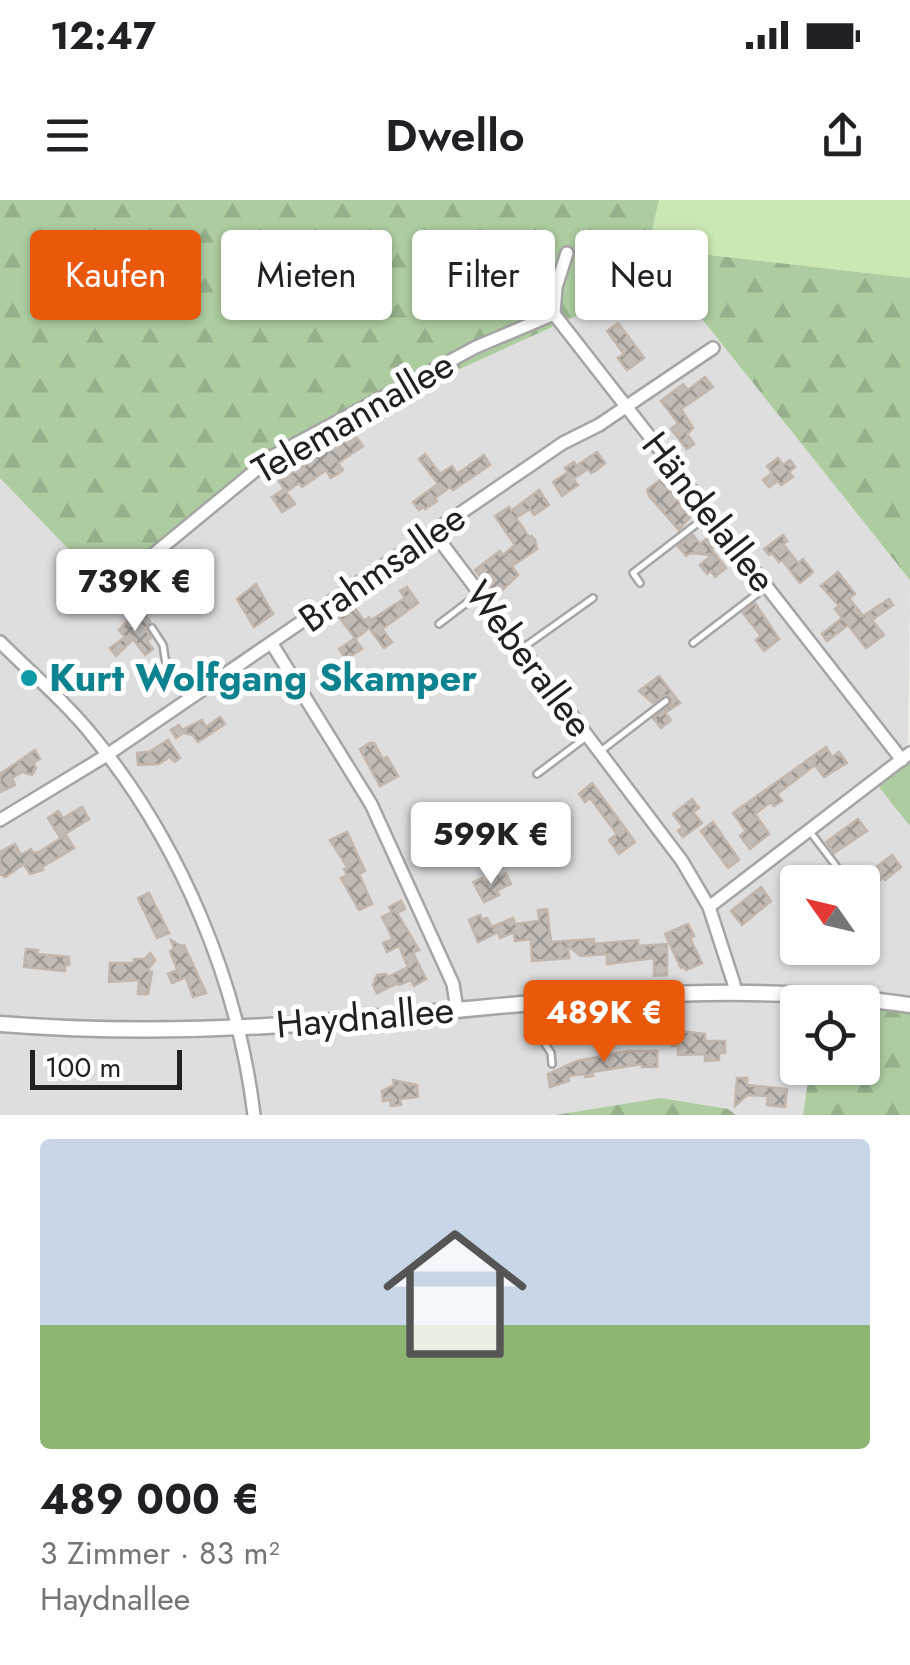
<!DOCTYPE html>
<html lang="de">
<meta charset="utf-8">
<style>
:root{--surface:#fff;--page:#f6f6f6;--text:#202124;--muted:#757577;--line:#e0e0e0;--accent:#ea580c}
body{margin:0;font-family:Jost,sans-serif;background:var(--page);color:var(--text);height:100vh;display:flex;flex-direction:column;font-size:38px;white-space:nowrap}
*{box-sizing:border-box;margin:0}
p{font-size:32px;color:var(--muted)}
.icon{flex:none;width:55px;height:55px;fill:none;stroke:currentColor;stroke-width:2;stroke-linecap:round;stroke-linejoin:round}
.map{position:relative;height:915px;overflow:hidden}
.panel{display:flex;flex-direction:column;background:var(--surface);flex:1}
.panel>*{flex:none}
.banner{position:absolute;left:30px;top:30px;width:850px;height:90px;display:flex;gap:20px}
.needle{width:65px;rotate:304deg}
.fabs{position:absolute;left:780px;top:665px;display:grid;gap:20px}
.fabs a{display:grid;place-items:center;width:100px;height:100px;border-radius:10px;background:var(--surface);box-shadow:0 2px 8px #0004;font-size:50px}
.scale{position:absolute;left:30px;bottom:25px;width:152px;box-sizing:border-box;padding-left:10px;border:5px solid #212121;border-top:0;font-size:28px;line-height:35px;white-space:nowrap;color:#212121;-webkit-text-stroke:8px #fff;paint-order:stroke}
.price{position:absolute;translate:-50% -85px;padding:0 22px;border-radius:10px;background:#fff;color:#222;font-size:32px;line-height:65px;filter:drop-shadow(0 2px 5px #0008)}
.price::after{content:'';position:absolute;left:50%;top:60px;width:30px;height:22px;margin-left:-15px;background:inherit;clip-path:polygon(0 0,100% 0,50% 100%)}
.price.current{background:var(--accent);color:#fff}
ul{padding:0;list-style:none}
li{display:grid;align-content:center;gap:20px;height:530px;padding:0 40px}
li+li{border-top:2px solid var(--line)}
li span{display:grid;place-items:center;height:310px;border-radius:10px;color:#555}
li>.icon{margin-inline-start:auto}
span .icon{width:180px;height:180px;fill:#fffc;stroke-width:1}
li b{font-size:42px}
.chip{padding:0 35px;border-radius:10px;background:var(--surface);box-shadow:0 2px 8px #0004;font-size:35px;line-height:90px}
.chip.current{background:var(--accent);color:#fff}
.status{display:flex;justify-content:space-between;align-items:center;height:70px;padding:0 50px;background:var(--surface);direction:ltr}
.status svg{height:28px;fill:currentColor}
header{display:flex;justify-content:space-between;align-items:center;height:130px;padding:0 40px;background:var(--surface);font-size:45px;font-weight:600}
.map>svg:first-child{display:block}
</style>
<div class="status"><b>12:47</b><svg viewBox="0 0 49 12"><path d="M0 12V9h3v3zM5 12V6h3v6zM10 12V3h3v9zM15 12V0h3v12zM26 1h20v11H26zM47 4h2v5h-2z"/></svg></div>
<header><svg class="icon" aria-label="menu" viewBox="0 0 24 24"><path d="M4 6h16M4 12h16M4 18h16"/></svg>Dwello<svg class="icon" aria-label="share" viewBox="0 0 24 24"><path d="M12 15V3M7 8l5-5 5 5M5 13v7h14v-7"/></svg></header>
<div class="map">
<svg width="910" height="915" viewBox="0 0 910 915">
<defs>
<pattern id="forest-firs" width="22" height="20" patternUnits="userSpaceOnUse" patternTransform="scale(2.5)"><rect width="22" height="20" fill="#adcda0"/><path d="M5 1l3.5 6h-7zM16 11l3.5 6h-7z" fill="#95b08a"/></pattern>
<pattern id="building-cross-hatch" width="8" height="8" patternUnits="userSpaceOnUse" patternTransform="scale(2.5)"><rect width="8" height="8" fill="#c1bab5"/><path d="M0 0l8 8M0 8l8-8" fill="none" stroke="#9c9793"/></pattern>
</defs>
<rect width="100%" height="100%" fill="#f1eee8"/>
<path fill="#dfdede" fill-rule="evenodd" d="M659,72L698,114L910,380L908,557L880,587L910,626V814L863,808L862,802H798V868H810L803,915H736L728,909L661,899L551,915H0V278L108,389L325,230L636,89ZM798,682H862V748H798Z"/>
<path fill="#cbe7b2" d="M659,0H910V78L648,48Z"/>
<g fill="url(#forest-firs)">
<path d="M0,0H659L648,48L910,78V380L698,114L659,72L636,89L325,230L107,389L0,278Z"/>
<path d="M910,543V626L879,587L908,557Z"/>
<path d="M863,808L910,814V915H803L810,868H862Z"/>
<path d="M661,898L728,909L736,915H555Z"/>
</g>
<g fill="url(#building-cross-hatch)" stroke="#c2b6ac" stroke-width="2.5">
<path d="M618,123L644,158L627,170L618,158L624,154L607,131Z"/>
<path d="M705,177L713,187L681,209L693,228L687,234L694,244L687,249L671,229L678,223L661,201L683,184L688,190Z"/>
<path d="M354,234L363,246L338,263L343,270L331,278L326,270L302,287L299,283L286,292L295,304L282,312L272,297L284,289L279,281Z"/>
<path d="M597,252L605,263L597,270L591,273L588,269L573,279L578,285L562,296L553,282L568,272L565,268L574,262L576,266Z"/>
<path d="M425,254L440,274L452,266L457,274L484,255L490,265L453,290L450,287L435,298L437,301L425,309L424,307L419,310L413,302L438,284L419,259Z"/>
<path d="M778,258L783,265L790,260L795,267L789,272L793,277L781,285L778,281L769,287L763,280L772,273L767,266Z"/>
<path d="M661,279L690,317L679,330L649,296L647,290Z"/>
<path d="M539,290L549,305L534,315L530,309L516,318L529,337L532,336L535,340L537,349L512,366L518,375L496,396L475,370L500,351L503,355L515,345L495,316L509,307L511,311Z"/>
<path d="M693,335L700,344L710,336L717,344L711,349L726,368L715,377L711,371L707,374L700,365L712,355L690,353L686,356L678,346Z"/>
<path d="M783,335L787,341L783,344L798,363L803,359L813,372L800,383L782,360L779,362L772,353L769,355L764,349Z"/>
<path d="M838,372L855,394L849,398L863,416L889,399L893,405L872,420L884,435L866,448L848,425L827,441L822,434L842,418L835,409L839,406L821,386Z"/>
<path d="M256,384L273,414L254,427L237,399Z"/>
<path d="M407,387L418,403L382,429L392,442L384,448L369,428L355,439L362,449L346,459L339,449L355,438L339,417L355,408L364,421L369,417L371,420L405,398L400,391Z"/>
<path d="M755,403L779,439L764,451L756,440L761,436L743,413Z"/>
<path d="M140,408L150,422L146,429L151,438L147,441L153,449L145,455L133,439L116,456L110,448L125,437L119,430Z"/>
<path d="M659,476L680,503L665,513L671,520L661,528L653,518L670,505L671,498L664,495L653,503L639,491Z"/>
<path d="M220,517L225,524L198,542L193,535L183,533L176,538L171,530L179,525L182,530L202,520L206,527Z"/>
<path d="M168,540L180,558L175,562L169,557L159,564L138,565L137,553L149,552Z"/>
<path d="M370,543H374L383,559L387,557L398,576L380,586L360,549Z"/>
<path d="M826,547L832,557L839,552L847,563L824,577L815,565L777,594L782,601L774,606L771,602L755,614L769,634L750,649L740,636L746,631L733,613Z"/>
<path d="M35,550L40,559L33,563L36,568L32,575L22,572L12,578L15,585L0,592V574Z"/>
<path d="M592,583L635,642L619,654L609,640L617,634L590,598L585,602L579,594Z"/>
<path d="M692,599L699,608L693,612L702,623L683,637L678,631L683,627L673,614Z"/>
<path d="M82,607L89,619L60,637L48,618L58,611L63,618Z"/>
<path d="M858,619L867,631L834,653L826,642Z"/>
<path d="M713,622L739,660L728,668L701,631Z"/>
<path d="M347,632L365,671L359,674L372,704L359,710L341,678L347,675L344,669L348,668L330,640Z"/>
<path d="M66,635L74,648L42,667L43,670L30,674L24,664L5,677L0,674V652L15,644L21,655L31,649L33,653L39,652Z"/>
<path d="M892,655L901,667L885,680L883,678L862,693V682H850L862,673L865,676Z"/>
<path d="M506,673L511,684L497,690L499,695L484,702L473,682L482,678L485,683Z"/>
<path d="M761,687L771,701L742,725L731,711Z"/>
<path d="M149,693L169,733L157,738L138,698Z"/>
<path d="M401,701L405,709L397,713L419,750L413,753L426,779L414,786L411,780L399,785L398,783L377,793L373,785L377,775L386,774L388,777L408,767L399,746L387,752L383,743L393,739L382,717L392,712L389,707Z"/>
<path d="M547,709L551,742L594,739V744L638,740V746L667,744V775L654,776V758L607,764V754L581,756L568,746L569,758L532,761L531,739L515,741L514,732L500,738L498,732L478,742L469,720L480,715L482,720L487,718L492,727L513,718L515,724L539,721L538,710Z"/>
<path d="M688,724L694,736L690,738L702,763L686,770L685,767L681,768L665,734Z"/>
<path d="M171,740L181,746L184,745L206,793L193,797L186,777L172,783L168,774L175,771L179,774L170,751L174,749Z"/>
<path d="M26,749L38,750L37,754L69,757V765H65V771L24,767Z"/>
<path d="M150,753L155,760L147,771L152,772L148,794H138L139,780L109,782L110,763H134V759H145Z"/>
<path d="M673,830L705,834V841H725V853H719V860L705,861V854L678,855V846H672Z"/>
<path d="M628,851H657V867H642V864L592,872L593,876L585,877V874L568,876L569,881L550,887L548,874L577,861Z"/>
<path d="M737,878H747V885L787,889L785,907L767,905L768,896L747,895L735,906Z"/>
<path d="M393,880L417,885L418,897L400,899L401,905L391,906L390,900L383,901L382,891L394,885Z"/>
</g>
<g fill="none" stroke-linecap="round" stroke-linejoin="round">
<g stroke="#a5a5a5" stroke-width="10">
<g id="service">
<path d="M640,383L633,373L707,316"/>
<path d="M439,424L477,395"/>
<path d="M152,428L163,445L166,464L191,495"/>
<path d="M693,443L766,387"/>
<path d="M524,447L593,398"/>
<path d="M602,550L666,501"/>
<path d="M537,574L585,538"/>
<path d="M811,633L843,675"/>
<path d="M536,805L543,841L551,853L552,864"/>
</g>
</g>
<g stroke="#a5a5a5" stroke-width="16">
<g id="minor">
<path d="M567,53L556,87L554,114L902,560"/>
<path d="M434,333L682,661L709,707L734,784V794"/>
<path d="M121,381L273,256L476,147L554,114"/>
<path d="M0,442C32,474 68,504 96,540C181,645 238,782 254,915"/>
<path d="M272,444L371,604L453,784L457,810"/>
<path d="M0,620L107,555L563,243L599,225L713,148"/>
<path d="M709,707L910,553"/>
</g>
</g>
<g stroke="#a5a5a5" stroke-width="19">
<path id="tertiary" d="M0,824C103,832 208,831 311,823C510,808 711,775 910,805"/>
</g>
<use href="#service" stroke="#fff" stroke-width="5"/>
<use href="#minor" stroke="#fff" stroke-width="11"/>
<use href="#tertiary" stroke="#fff" stroke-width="14"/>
</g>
<circle fill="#0f9aa8" stroke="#fff" stroke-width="4" cx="29" cy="478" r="10"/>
<g text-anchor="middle" stroke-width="10" stroke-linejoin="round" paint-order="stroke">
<g font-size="38" fill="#212121" stroke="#fff">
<text transform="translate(353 217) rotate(-30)" y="13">Telemannallee</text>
<text transform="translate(709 312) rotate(52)" y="13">Händelallee</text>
<text transform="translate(382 368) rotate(-35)" y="13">Brahmsallee</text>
<text transform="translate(529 459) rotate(53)" y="13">Weberallee</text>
<text transform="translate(365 817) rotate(-5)" y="13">Haydnallee</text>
</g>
<g font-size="38" font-weight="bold" fill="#0d838f" stroke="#fff" text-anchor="start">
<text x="49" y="491">Kurt Wolfgang Skamper</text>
</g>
</g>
</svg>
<div class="fabs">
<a><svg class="needle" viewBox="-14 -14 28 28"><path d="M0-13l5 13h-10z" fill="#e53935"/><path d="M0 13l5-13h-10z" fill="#757577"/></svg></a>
<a><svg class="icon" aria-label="locate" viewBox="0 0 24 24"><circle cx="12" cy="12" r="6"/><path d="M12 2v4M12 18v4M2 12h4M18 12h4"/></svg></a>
</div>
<div class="scale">100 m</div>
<b class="price" style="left:135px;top:434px">739K €</b>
<b class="price" style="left:491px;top:687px">599K €</b>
<b class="price current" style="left:604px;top:865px">489K €</b>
<div class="banner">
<a class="chip current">Kaufen</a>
<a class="chip">Mieten</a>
<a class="chip">Filter</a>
<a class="chip">Neu</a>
</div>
</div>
<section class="panel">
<ul>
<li><span style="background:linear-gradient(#c9d6e8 60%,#8fb573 0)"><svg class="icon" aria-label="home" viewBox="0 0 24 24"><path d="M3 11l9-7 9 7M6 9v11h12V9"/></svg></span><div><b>489 000 €</b><p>3 Zimmer · 83 m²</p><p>Haydnallee</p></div></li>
</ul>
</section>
